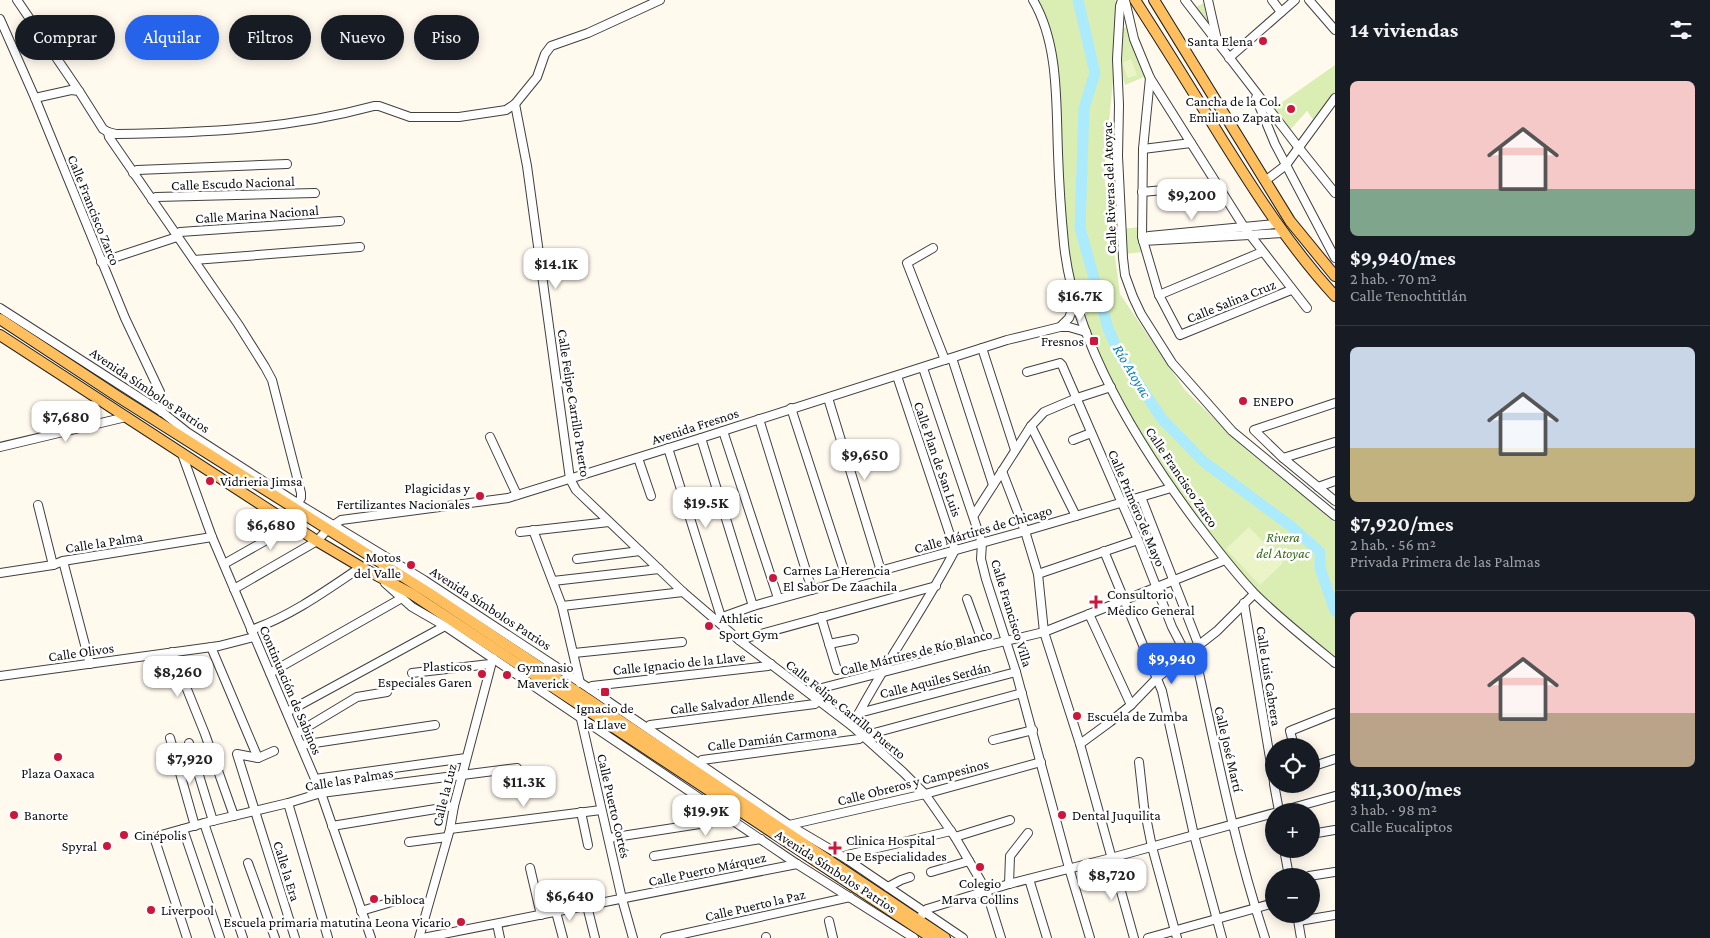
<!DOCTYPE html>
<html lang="es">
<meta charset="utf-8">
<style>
:root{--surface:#171b24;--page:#20242c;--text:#f1f3f6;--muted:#9ea1a6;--line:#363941;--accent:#2563eb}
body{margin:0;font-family:"Crimson Pro",serif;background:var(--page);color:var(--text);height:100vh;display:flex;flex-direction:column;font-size:19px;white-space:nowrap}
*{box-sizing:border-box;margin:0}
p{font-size:16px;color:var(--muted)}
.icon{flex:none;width:28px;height:28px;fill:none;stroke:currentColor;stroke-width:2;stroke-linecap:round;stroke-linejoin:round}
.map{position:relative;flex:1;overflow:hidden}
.side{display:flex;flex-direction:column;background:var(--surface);width:375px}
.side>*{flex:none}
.guide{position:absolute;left:15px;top:15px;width:475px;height:45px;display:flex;gap:10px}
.controls{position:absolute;left:1265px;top:738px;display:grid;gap:10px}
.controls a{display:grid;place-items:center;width:55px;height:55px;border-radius:50%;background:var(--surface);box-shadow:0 2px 12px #0003;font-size:25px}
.price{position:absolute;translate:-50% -42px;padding:0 11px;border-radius:10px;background:#fff;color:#222;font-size:16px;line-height:32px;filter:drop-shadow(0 1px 2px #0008)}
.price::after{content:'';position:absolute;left:50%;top:30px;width:15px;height:11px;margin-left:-8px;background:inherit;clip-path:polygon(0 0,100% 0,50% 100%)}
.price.selected{background:var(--accent);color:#fff}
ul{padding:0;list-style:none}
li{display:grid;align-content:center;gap:10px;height:265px;padding:0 15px}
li+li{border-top:1px solid var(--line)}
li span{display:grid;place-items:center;height:155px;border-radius:8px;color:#555}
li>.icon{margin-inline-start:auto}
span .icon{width:90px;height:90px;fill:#fffc;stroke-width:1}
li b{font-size:21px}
h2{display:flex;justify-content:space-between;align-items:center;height:60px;padding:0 15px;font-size:21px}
.chip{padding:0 18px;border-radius:22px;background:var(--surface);box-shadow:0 2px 12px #0003;font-size:18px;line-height:45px}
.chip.selected{background:var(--accent);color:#fff}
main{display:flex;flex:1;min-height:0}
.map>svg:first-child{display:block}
</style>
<main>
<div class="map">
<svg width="1335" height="938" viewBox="0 0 1335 938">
<rect width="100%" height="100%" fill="#fff9ee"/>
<g fill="#daeeb3">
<path d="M1033,0H1115L1120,7L1104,174L1120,294L1185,390L1243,447L1335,522V661L1254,594L1171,488L1136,431L1086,332L1064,246L1049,41Z"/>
<path d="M1210,0L1220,47L1190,10Z"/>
<path d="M1128,27L1134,52L1144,77L1125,85L1117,59L1120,29Z"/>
<path d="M1335,65V93L1315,122L1307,111L1288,132L1271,110Z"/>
<path d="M1140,227L1143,252L1125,254L1122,229Z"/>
</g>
<g fill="#ebf4c6">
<path d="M1131,59L1137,75L1128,78L1122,63Z"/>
<path d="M1249,527L1283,563L1260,585L1226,549Z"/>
</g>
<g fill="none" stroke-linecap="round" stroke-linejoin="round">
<path stroke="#acebfc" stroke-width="11" d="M1078,0L1095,73L1084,108L1080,228L1108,328L1119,354L1162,419L1204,462L1292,527L1320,552V568L1335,611"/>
<g stroke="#404040" stroke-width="10">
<g id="minor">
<path d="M17,0L79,91"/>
<path d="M1033,0C1059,44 1056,103 1058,153C1059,183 1061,213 1064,244C1074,342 1138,444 1196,522C1215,547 1233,571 1254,593C1279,618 1308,641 1335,663"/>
<path d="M1122,0L1120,6L1117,59L1119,105L1118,156L1123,258L1125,275L1133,297L1141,314L1172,363L1232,431L1335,516"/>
<path d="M1125,0L1134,39L1150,78L1244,227L1307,308"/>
<path d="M1185,0L1299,148L1335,193"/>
<path d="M1208,0L1217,40"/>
<path d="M1272,0L1281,12"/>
<path d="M1309,0L1335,30"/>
<path d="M0,19L35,98L125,318L160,392L162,412"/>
<path d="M1229,58L1295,0"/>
<path d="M1150,78L1143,149L1142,237L1159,295L1180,335L1291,290"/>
<path d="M35,98L71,90L79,91L103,129L108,132L116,134C203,133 289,129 374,106H379L410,117H459L506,110L515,104L537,77L545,54L551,46L588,33L660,0"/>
<path d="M1256,98L1275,144L1335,258"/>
<path d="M515,104L527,166L570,479L576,490L683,592L739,640L852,726L903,772L925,794L955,837L986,890L1001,938"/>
<path d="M108,132L109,137L238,324L265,367L272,380L301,493V498L298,503"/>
<path d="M1143,149L1191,143"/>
<path d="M133,173L137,170L287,164"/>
<path d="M1265,181L1286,165L1335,98"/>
<path d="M1142,192L1218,185"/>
<path d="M152,200L156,197L315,193"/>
<path d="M176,235L180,232L340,221"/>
<path d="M1149,236L1276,224"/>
<path d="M1143,241L1283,233"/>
<path d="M933,248L907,263L945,360"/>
<path d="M194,260L360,247"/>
<path d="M101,262L177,237"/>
<path d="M1159,295L1262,252"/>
<path d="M0,308L162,412L187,432L305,508L424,580L590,689L789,825L845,858L963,938"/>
<path d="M1060,327L1069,318L1075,302"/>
<path d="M982,348L1015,450"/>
<path d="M952,358L993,485"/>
<path d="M923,368L982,543L981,559L986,579L1016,672L1069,868L1090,938"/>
<path d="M1027,372L1060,363L1062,365L1138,540L1172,627L1187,656"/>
<path d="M828,398L881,571"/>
<path d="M1335,403L1254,430L1283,458L1335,501"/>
<path d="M791,408L847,580"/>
<path d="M759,419L812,590"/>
<path d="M1031,426L1076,516"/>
<path d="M723,431L778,598"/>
<path d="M490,437L517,495"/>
<path d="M701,438L753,606"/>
<path d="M1073,440L1091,433"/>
<path d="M0,447L126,417"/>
<path d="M668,448L721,617"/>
<path d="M182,454L212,537L321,793L371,938"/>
<path d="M638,458L651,496"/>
<path d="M1283,458L1335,442"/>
<path d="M1002,471L1025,531L1038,574L1044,632L1080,744L1134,938"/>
<path d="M1318,487L1335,481"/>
<path d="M1141,497L1199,646"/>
<path d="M38,505L53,565"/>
<path d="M974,515L1031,426L1044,412L1077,398L1111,387"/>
<path d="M533,530L562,606L580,683"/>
<path d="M520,532L609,522"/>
<path d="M1104,551L1162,691L1194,835L1222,938"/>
<path d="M577,559L640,551"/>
<path d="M63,561L90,664"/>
<path d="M224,564L286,529L305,515"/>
<path d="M0,573L53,565L63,561L212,537"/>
<path d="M1038,574L1138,540"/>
<path d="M553,581L659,569"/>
<path d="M385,583L412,607L445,626L797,864L914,938"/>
<path d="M234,589L317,541L328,529L341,520L508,498L701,438L1007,340L1060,327H1069L1086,332"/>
<path d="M967,599L984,646"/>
<path d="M1244,603L1274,782"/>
<path d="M562,606L683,592"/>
<path d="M1089,614L1131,705"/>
<path d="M821,617L837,670"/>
<path d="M717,619L753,606L1025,531L1171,488"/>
<path d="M251,630C291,616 327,590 361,567"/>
<path d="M739,640L936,586"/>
<path d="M829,644L854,639"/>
<path d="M211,647L258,758"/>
<path d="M1194,650C1215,746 1234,844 1265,938"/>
<path d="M172,652L205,734L234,816"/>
<path d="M574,653L682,642"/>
<path d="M270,673L402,598"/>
<path d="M412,673L490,664"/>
<path d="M0,676L219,646L254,637"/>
<path d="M590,689L592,686L768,666L771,664"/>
<path d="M811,694L814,690L984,646L1044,632L1225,560"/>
<path d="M287,712L445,626"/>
<path d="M859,713L1016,672"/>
<path d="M581,719L622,899L633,938"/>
<path d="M852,726C883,665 924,610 955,550L897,376"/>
<path d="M649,728L650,725L815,704L818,700"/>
<path d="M297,733L357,697L387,692"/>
<path d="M170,738L195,826"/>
<path d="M993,740L1033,730"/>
<path d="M189,743L213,821"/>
<path d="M1080,744L1110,722L1131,705L1158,677L1217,631L1254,594"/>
<path d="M301,745L435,725"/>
<path d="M1294,746L1290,731L1335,713"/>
<path d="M274,751L258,758L237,754L295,938"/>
<path d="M700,762L702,760L859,739L863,736L1022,693"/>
<path d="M1139,762L1144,807L1152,847L1177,938"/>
<path d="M1311,767L1335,759"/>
<path d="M315,779L466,758"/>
<path d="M1274,784L1279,811"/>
<path d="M288,803L328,938"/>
<path d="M1281,811L1335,796"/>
<path d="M581,812L588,845"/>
<path d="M204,823L243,938"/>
<path d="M789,825L925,794L1041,762"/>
<path d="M332,826L454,806"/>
<path d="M183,829L220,938"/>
<path d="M450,829L601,810"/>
<path d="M1311,834L1335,830"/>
<path d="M955,837L1010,820"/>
<path d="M609,838L732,819"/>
<path d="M409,842L447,837"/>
<path d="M1284,849L1289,876"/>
<path d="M654,856L761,839"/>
<path d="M845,858L847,855L951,831"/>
<path d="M248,863L275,938"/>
<path d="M530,868L541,915"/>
<path d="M931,872L969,861"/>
<path d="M1309,876L1335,872"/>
<path d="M1029,879L1047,938"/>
<path d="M1009,884L1010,856L1028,833"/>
<path d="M888,887L901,880L910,877"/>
<path d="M587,906L595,938"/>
<path d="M361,911L395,901"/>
<path d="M556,912L563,938"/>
<path d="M1297,914L1301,938"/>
<path d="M922,915L927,909L1009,884L1111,858L1274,813"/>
<path d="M829,921L833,938"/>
<path d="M1299,921L1335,915"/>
<path d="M497,924L500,938"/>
<path d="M766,937V938"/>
<path d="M187,938L154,837L204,823L288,803L321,793L517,768"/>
<path d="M419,938L450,829L454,806L493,658"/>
<path d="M423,938L797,864"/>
<path d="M665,938L850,897"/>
<path d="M1148,938L1274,903"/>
</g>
</g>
<g stroke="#1e1e1e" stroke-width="12">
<g id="major">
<path d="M1135,0C1164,45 1192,90 1220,136C1255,192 1290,247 1335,296"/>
<path d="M1154,0L1290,221L1335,276"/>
<path d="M0,319L117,396L432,595L945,938"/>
<path d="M0,335L317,541L361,567L412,594L932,938"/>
</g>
</g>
<use href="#minor" stroke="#fff" stroke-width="8"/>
<use href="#major" stroke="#ffbf5e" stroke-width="10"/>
</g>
<g fill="#cb173b" stroke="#fff" stroke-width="2">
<circle cx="1263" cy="41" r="5"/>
<circle cx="1291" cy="109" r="5"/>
<rect x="1089" y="336" width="10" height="10" rx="2.5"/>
<circle cx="1243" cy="401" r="5"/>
<circle cx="210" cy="481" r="5"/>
<circle cx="480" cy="496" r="5"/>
<circle cx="411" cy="565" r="5"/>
<circle cx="773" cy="578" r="5"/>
<path d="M1093.5 594.5h5v5h5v5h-5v5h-5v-5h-5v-5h5z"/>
<circle cx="709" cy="626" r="5"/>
<circle cx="482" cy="674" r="5"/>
<circle cx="507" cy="675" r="5"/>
<rect x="600" y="687" width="10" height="10" rx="2.5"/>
<circle cx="1077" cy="716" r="5"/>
<circle cx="58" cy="757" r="5"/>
<circle cx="14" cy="815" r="5"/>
<circle cx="1062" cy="815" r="5"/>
<circle cx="124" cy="835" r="5"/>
<circle cx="107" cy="846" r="5"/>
<path d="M832.5 840.5h5v5h5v5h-5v5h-5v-5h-5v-5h5z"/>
<circle cx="980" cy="867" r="5"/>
<circle cx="374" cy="899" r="5"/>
<circle cx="151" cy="910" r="5"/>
<circle cx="461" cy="922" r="5"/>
</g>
<g text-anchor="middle" stroke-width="5" stroke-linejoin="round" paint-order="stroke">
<g font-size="14" fill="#0d0d0d" stroke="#fff" text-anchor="start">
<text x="1253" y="46" text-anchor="end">Santa Elena</text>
<text x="1281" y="106" text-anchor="end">Cancha de la Col.<tspan x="1281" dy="16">Emiliano Zapata</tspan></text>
<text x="1084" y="346" text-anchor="end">Fresnos</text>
<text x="1253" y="406">ENEPO</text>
<text x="220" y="486">Vidrieria Jimsa</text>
<text x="470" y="493" text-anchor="end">Plagicidas y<tspan x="470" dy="16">Fertilizantes Nacionales</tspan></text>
<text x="401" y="562" text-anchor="end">Motos<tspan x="401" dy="16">del Valle</tspan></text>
<text x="783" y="575">Carnes La Herencia<tspan x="783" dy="16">El Sabor De Zaachila</tspan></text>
<text x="1107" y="599">Consultorio<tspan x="1107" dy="16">Medico General</tspan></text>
<text x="719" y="623">Athletic<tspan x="719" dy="16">Sport Gym</tspan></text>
<text x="472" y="671" text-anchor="end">Plasticos<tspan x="472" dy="16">Especiales Garen</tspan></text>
<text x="517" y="672">Gymnasio<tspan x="517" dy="16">Maverick</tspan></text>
<text x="605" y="713" text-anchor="middle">Ignacio de<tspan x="605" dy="16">la Llave</tspan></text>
<text x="1087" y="721">Escuela de Zumba</text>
<text x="58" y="778" text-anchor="middle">Plaza Oaxaca</text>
<text x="24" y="820">Banorte</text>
<text x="1072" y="820">Dental Juquilita</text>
<text x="134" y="840">Cinépolis</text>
<text x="846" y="845">Clinica Hospital<tspan x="846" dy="16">De Especialidades</tspan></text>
<text x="97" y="851" text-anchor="end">Spyral</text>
<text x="980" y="888" text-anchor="middle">Colegio<tspan x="980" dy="16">Marva Collins</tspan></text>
<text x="384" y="904">bibloca</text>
<text x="161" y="915">Liverpool</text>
<text x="451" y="927" text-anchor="end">Escuela primaria matutina Leona Vicario</text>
</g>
<g font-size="14" fill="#0d0d0d" stroke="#fff">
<text transform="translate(233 183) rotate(-2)" y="5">Calle Escudo Nacional</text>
<text transform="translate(1109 188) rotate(-92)" y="5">Calle Riveras del Atoyac</text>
<text transform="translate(94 210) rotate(68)" y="5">Calle Francisco Zarco</text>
<text transform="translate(257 214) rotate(-4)" y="5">Calle Marina Nacional</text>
<text transform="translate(1231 301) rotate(-22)" y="5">Calle Salina Cruz</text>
<text transform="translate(150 390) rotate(34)" y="5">Avenida Símbolos Patrios</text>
<text transform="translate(574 403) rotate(81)" y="5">Calle Felipe Carrillo Puerto</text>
<text transform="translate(695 426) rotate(-18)" y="5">Avenida Fresnos</text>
<text transform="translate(938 459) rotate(71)" y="5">Calle Plan de San Luis</text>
<text transform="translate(1182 477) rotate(56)" y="5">Calle Francisco Zarco</text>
<text transform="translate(1137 508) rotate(67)" y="5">Calle Primero de Mayo</text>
<text transform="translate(983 529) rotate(-16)" y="5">Calle Mártires de Chicago</text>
<text transform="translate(104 542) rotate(-9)" y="5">Calle la Palma</text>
<text transform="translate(491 608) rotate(33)" y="5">Avenida Símbolos Patrios</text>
<text transform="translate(1012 613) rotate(73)" y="5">Calle Francisco Villa</text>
<text transform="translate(81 652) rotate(-8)" y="5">Calle Olivos</text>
<text transform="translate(916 652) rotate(-14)" y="5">Calle Mártires de Río Blanco</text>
<text transform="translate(679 663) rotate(-6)" y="5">Calle Ignacio de la Llave</text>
<text transform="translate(1269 676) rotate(81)" y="5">Calle Luis Cabrera</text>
<text transform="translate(935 680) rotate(-14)" y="5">Calle Aquiles Serdán</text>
<text transform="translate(291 690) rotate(67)" y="5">Continuación de Sabinos</text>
<text transform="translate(732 702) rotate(-7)" y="5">Calle Salvador Allende</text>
<text transform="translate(846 709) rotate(39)" y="5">Calle Felipe Carrillo Puerto</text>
<text transform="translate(772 738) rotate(-7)" y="5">Calle Damián Carmona</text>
<text transform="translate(1229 749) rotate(77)" y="5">Calle José Martí</text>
<text transform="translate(349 779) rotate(-9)" y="5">Calle las Palmas</text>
<text transform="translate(913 782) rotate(-14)" y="5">Calle Obreros y Campesinos</text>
<text transform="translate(444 795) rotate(-76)" y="5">Calle la Luz</text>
<text transform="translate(614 806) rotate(77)" y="5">Calle Puerto Cortés</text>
<text transform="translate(707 869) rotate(-12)" y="5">Calle Puerto Márquez</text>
<text transform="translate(287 871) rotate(73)" y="5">Calle la Era</text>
<text transform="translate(836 871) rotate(33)" y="5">Avenida Símbolos Patrios</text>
<text transform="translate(755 905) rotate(-13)" y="5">Calle Puerto la Paz</text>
</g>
<g font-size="14" font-style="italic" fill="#366c17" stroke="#fff">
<text x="1283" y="542">Rivera<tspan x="1283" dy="16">del Atoyac</tspan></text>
</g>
<g font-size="15" font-style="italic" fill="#0a7eac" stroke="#fff">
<text transform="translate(1132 371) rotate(59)" y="5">Río Atoyac</text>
</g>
</g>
</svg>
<div class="controls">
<a><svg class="icon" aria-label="locate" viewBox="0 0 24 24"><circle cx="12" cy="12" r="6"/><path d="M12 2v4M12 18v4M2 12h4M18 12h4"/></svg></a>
<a>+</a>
<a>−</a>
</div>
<b class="price" style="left:1192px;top:221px">$9,200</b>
<b class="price" style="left:556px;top:290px">$14.1K</b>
<b class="price" style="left:1080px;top:322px">$16.7K</b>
<b class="price" style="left:66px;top:443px">$7,680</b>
<b class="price" style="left:865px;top:481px">$9,650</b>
<b class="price" style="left:706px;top:529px">$19.5K</b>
<b class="price" style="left:271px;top:551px">$6,680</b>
<b class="price selected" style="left:1172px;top:685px">$9,940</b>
<b class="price" style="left:178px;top:698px">$8,260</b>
<b class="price" style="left:190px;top:785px">$7,920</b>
<b class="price" style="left:524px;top:808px">$11.3K</b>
<b class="price" style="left:706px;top:837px">$19.9K</b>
<b class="price" style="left:1112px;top:901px">$8,720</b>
<b class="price" style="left:570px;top:922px">$6,640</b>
<div class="guide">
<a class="chip">Comprar</a>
<a class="chip selected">Alquilar</a>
<a class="chip">Filtros</a>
<a class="chip">Nuevo</a>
<a class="chip">Piso</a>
</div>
</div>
<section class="side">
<h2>14 viviendas<svg class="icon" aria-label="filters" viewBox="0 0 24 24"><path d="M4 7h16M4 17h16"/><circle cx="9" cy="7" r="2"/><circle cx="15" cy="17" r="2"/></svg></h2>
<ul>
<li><span style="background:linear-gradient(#f6c9c9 70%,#7fa58c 0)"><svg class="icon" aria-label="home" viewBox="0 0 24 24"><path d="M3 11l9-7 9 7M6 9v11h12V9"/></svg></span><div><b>$9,940/mes</b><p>2 hab. · 70 m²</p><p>Calle Tenochtitlán</p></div></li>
<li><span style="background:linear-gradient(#c9d6e8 65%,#c2b280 0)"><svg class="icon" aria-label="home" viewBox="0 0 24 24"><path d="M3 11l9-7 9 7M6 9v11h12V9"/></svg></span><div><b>$7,920/mes</b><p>2 hab. · 56 m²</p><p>Privada Primera de las Palmas</p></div></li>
<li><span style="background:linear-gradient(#f6c9c9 65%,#b9a48a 0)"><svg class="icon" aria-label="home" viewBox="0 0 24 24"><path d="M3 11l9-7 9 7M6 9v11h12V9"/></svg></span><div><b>$11,300/mes</b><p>3 hab. · 98 m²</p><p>Calle Eucaliptos</p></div></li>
</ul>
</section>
</main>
